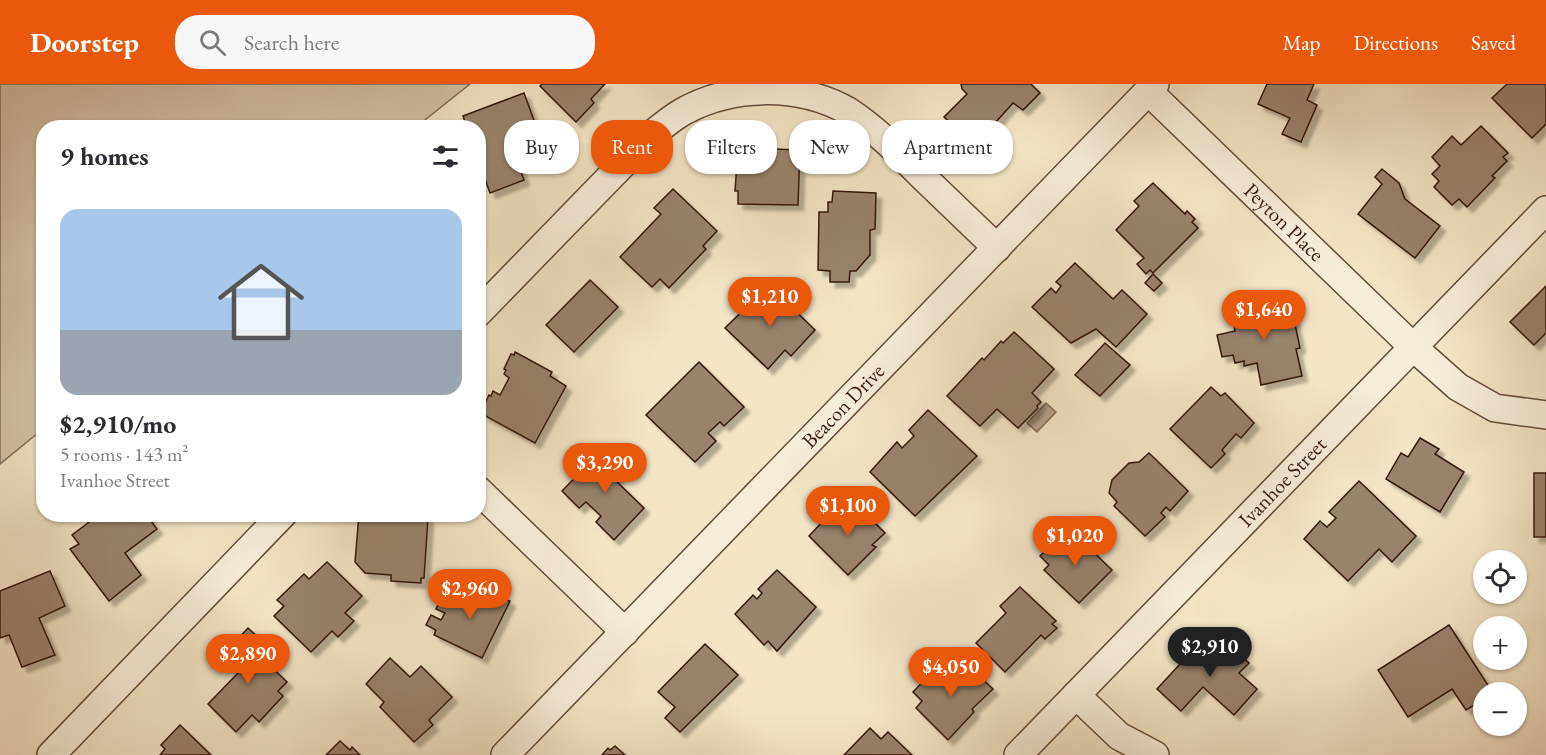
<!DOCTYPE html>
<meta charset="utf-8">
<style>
:root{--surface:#fff;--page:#f7f7f7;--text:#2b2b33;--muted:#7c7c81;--accent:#ea580c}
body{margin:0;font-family:"EB Garamond",serif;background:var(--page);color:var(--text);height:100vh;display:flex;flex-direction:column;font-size:22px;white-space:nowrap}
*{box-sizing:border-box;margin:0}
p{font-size:20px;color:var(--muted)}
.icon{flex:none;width:33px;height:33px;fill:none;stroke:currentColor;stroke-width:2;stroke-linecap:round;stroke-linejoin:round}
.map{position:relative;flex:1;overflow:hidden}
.sheet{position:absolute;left:36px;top:36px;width:450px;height:402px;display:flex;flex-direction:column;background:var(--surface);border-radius:24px;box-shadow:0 2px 4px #0004}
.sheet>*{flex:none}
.hud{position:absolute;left:504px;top:36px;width:570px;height:54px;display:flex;gap:12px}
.tools{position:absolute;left:1473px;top:466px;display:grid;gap:12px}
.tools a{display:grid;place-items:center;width:54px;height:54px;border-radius:50%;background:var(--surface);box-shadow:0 2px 4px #0004;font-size:30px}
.price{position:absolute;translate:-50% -51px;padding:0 14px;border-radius:21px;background:var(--accent);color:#fff;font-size:20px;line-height:39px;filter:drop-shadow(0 2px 3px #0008)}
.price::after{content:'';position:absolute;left:50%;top:36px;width:18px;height:14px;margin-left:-9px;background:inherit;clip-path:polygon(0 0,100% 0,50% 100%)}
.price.selected{background:#222;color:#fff}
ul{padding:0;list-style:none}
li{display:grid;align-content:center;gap:12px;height:318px;padding:0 24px}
li span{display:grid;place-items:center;height:186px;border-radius:18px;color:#555}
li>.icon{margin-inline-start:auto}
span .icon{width:108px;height:108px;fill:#fffc;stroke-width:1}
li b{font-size:26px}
h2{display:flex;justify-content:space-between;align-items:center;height:72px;padding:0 24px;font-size:26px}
.chip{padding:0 21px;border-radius:24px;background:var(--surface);box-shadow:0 2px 4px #0004;font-size:21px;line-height:54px}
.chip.selected{background:var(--accent);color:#fff}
header{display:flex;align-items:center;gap:36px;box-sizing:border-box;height:84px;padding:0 30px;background:var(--accent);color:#fff}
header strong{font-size:28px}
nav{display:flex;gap:33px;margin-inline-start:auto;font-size:21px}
.search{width:420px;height:54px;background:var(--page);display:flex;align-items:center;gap:15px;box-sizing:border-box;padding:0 21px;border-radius:24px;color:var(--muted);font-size:22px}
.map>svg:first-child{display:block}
</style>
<header>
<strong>Doorstep</strong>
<div class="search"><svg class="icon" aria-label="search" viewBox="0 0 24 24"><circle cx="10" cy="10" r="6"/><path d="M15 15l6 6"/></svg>Search here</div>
<nav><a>Map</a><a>Directions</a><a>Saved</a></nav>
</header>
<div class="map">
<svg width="1546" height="671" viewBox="0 0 1546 671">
<defs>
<filter id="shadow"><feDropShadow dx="5.5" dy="5.5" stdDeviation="1.5" flood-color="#0004"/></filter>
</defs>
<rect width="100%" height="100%" fill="#f3e5c6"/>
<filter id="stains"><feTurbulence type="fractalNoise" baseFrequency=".00333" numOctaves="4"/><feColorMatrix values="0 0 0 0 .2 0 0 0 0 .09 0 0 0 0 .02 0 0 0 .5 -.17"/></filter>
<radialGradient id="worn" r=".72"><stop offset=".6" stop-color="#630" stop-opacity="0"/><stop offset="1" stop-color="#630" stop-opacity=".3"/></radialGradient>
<path fill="#d3c2a7" stroke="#846d5a" stroke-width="1.5" d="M0,0H470L416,43L44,44L43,345L0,380Z"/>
<path fill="#b39f87" stroke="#816956" stroke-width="1.5" d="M1046,319L1056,328L1037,348L1027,339Z"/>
<g fill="#98836d" stroke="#36180d" stroke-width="1.5" filter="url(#shadow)">
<path d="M542,0H605L591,15L594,19L576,38L540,2Z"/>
<path d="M961,0H1031L1040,9L1023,26L1013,19L995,39L1003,47L982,69L944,33L967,10L962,5Z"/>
<path d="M1267,0H1314L1307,16L1317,21L1301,58L1282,50L1290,34L1258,20Z"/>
<path d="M1507,0H1546V40L1532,54L1492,14Z"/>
<path d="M524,9L539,50L511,60L524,96L490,109L478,76V44H467L463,32Z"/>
<path d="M1481,42L1508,69L1503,73L1507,77L1492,92L1495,94L1467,123L1459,115L1452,121L1434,103L1439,97L1432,90L1440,82L1432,73L1452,52L1461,61Z"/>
<path d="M738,64H766V69H773V65L800,66L798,121L738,120V107H735Z"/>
<path d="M1382,85L1399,99L1405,115L1440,142L1415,174L1358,130L1382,100L1375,93Z"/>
<path d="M1153,99L1185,130L1187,127L1195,135L1192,138L1198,144L1153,189L1150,186L1146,190L1137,180L1144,174L1116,146L1139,122L1134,117Z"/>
<path d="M673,105L717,147L703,162L706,165L669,204L660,195L652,203L620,173L661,130L654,124Z"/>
<path d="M833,107L876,109L875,145L870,146V171L856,187H850L849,198H830V187L818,186L819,128H828V118H832Z"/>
<path d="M1075,179L1113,215L1122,206L1147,230L1116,263L1096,245L1071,259L1032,223L1051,204L1056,209L1061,202L1056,198Z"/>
<path d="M1153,190L1162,199L1154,207L1145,199Z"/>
<path d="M590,196L618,223L574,268L546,241Z"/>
<path d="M769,201L815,246L791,272L785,266L768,285L725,244Z"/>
<path d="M1546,202V249L1534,261L1510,238Z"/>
<path d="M1282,214L1285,228L1292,226L1300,264L1296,265L1302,292L1261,301L1257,279L1244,282V277L1235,279L1233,271L1222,273L1217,251L1235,247L1230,225Z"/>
<path d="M1014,248L1054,285L1032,309L1041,318L1037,322L1038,324L1018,344L997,325L980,342L947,312L982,274L984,276L1001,257L1003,259Z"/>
<path d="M1105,259L1130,281L1100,312L1075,291Z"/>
<path d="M515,268L552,288L550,292L566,302L535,359L482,330L484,327L482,326L489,311L491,312L493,307L500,311L509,294L504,290L506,286L504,285L511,270L514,271Z"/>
<path d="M699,278L744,323L724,342L720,338L708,349L716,357L695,378L646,331Z"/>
<path d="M1211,303L1221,312L1225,309L1254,339L1241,354L1236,350L1222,366L1225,370L1211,384L1170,345Z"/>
<path d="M928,326L977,372L915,432L870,388L897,358L902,364L914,352L909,346Z"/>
<path d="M1420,354L1439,365L1435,370L1464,388L1440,428L1386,395L1401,369L1408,373Z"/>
<path d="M605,363L626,383L615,396L644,424L614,456L596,438L601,432L586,418L579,424L562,407Z"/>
<path d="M1149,369L1188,407L1170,427L1166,423L1161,429L1165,433L1145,452L1114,422L1117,418L1109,409L1112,396L1129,379L1139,378Z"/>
<rect x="1534" y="389" width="12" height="64"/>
<path d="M1359,397L1416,452L1392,478L1379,465L1348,497L1304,455L1320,437L1327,443L1336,434L1329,428Z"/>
<path d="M851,415L885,449L872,461L876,463L848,491L809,452L824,436L827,439Z"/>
<path d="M100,430H146L157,445L125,469L141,491L109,517L70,465L79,460L72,451Z"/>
<path d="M359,430H408L428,433L424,494H421V499L391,497V491L365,489L355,478Z"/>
<path d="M1061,450L1071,460L1078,453L1112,486L1079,519L1044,486L1049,481L1040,472Z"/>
<path d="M327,478L362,512L345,529L354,537L338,553L332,547L311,568L274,532L284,522L277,516L304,490L309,495Z"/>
<path d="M777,486L816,523L777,567L768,557L764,561L735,530L753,511L757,515L762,509L758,505Z"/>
<path d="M50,487L65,522L39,534L55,571L22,583L9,551L0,554V507Z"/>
<path d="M476,501L510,517L482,574L434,551L436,546L426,541L431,531L441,536L445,529L436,525L442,513L452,519L458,507L471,513Z"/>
<path d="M1020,503L1056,537L1052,540L1057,544L1045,555L1041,551L1005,588L976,559L1006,529L1000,522Z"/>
<path d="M1449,541L1493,609H1484V615L1466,626L1452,605L1408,633L1378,586Z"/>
<path d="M248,544L261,556L253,565L287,598L278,607L283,612L259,638L252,631L236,648L208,620L238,589L222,572Z"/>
<path d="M1204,554L1216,566L1225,557L1249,579L1239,589L1257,605L1234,631L1203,603L1181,627L1157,605Z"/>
<path d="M705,560L738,591L680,648L665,634L675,623L658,608Z"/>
<path d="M390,574L410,593L421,582L452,613L429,636L433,641L414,658L380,623L384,618L366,600Z"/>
<path d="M962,576L993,605L972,625L974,628L948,656L916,624L922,617L913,608L936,584L945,592Z"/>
<path d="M180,641L211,671H160L165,665L161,661Z"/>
<path d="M870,644L881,655L888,648L912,671H844Z"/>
<path d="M340,657L350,666L352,663L360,671H326Z"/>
<path d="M615,662L625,671H602L608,664L610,666Z"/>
</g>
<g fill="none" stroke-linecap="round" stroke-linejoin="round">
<g stroke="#654b3b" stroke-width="30">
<g id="minor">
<path id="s1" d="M1148,7L1413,263L1458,303L1495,324L1546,331"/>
<path d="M478,229L652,50C663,42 674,32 686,26C735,0 800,0 848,27C877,46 900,70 924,94C948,117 972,140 997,164"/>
<path d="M478,406L625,548"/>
<path d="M1076,611L1119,652L1155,671"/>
<path d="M51,671L283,430"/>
<path id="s2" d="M505,671L1155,0"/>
<path id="s3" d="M1018,671L1546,126"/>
</g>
</g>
<use href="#minor" stroke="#f7eeda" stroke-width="27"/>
</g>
<g text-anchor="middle" stroke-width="4.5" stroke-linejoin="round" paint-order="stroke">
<g font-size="21" fill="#36180d" stroke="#f7eeda">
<text dy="7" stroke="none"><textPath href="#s1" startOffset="189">Peyton Place</textPath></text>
<text dy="7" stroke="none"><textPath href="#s2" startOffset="486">Beacon Drive</textPath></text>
<text dy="7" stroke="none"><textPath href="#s3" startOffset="380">Ivanhoe Street</textPath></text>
</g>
</g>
<rect width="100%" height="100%" filter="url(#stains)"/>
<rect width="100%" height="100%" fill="url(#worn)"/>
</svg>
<div class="tools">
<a><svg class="icon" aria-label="locate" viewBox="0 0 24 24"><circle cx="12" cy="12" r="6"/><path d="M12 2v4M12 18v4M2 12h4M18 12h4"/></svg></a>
<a>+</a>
<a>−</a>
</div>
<b class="price" style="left:770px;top:244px">$1,210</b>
<b class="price" style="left:1264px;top:257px">$1,640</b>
<b class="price" style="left:605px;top:410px">$3,290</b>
<b class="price" style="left:848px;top:453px">$1,100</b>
<b class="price" style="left:1075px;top:483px">$1,020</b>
<b class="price" style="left:470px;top:536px">$2,960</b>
<b class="price selected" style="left:1210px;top:594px">$2,910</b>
<b class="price" style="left:248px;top:601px">$2,890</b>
<b class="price" style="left:951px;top:614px">$4,050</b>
<div class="hud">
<a class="chip">Buy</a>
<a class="chip selected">Rent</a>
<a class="chip">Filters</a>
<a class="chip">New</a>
<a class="chip">Apartment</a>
</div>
<section class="sheet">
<h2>9 homes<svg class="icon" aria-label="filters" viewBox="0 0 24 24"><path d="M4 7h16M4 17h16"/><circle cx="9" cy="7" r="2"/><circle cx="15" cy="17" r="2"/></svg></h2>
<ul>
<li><span style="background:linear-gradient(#a9c7e8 65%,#9aa5b1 0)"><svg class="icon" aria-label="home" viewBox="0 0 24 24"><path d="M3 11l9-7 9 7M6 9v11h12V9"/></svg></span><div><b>$2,910/mo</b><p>5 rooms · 143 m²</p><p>Ivanhoe Street</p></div></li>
</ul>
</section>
</div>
